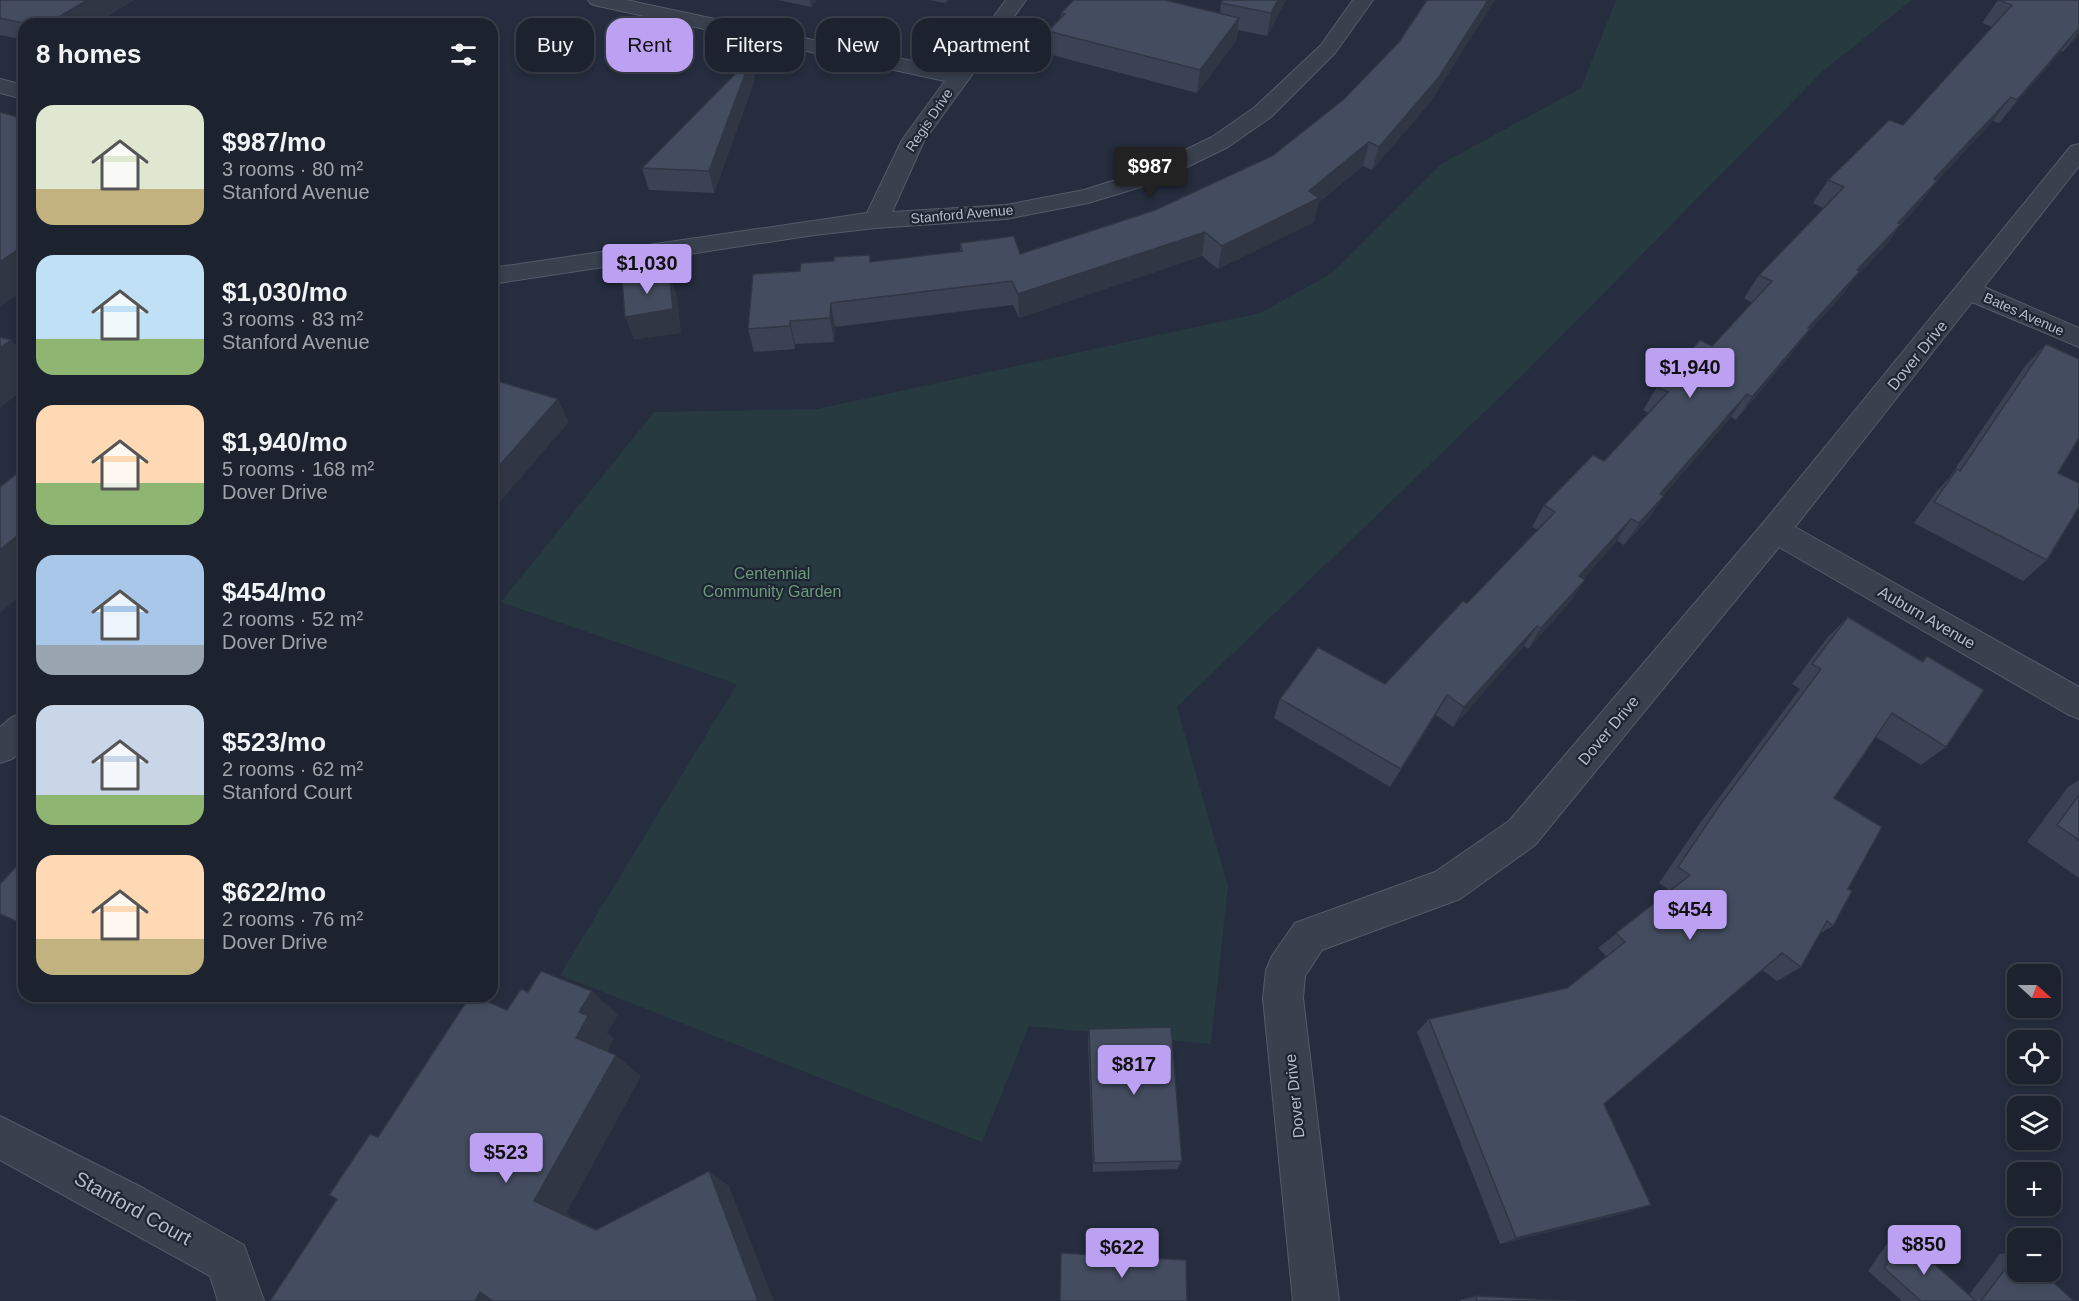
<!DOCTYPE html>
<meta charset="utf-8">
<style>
:root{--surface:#1c222e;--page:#252a36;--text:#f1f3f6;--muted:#a0a4aa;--line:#3a3f4a;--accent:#bca0f2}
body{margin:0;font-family:Helvetica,sans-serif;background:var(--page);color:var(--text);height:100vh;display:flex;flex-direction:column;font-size:22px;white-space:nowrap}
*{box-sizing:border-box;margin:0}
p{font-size:20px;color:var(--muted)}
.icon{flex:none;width:33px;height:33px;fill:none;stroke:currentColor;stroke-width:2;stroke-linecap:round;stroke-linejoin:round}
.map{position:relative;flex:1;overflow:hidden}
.panel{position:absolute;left:18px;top:18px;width:480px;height:984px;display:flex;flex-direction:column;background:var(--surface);border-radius:18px;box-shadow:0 3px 9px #0003,0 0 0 2px var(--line)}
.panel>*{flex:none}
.guide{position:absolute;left:516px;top:18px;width:570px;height:54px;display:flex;gap:12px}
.needle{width:39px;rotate:111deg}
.fabs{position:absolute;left:2007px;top:964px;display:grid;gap:12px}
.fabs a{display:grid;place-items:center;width:54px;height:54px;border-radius:12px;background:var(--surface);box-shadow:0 3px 9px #0003,0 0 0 2px var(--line);font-size:30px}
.price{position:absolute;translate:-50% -51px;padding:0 14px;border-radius:6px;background:var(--accent);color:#111;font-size:20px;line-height:39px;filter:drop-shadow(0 2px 3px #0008)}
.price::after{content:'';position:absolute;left:50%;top:36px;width:18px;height:14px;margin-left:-9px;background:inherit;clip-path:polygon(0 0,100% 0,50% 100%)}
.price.active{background:#222;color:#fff}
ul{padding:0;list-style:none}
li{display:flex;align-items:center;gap:18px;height:150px;padding:0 18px}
li span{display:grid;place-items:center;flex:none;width:168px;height:120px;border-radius:18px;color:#555}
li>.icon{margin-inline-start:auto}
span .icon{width:72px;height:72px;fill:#fffc;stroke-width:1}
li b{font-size:26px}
h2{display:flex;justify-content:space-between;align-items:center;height:72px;padding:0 18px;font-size:26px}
.pill{padding:0 21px;border-radius:18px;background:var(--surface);box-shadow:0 3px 9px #0003,0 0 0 2px var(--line);font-size:21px;line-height:54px}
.pill.active{background:var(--accent);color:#111}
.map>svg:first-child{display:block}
</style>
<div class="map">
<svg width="2079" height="1301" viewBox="0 0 2079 1301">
<rect width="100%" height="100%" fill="#252d3e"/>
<path fill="#273a3f" d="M1616,0H1912L1823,71L1524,374L1177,707L1228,886L1211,1044L1029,1026L982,1142L560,975L737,684L501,602L654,412L817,409L1260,313L1332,273L1441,164L1581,88Z"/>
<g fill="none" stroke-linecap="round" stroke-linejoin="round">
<g stroke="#545b69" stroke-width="2">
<g id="minor">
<path d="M588,0H626L954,70L1006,0H1026L924,141L892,212L1006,205L1084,190L1138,173L1212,137L1255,107L1321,45L1353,0H1373L1335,53L1271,117L1228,147L1154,183L1088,203L1006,219L876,228L814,235L492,284V268L867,213L902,140L945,81L598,6L591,4Z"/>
<path d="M0,79L24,85V99L0,93Z"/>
<path d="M2079,144V166L1984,287L2079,328V347L1972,302L1795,527L2079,687V719L2067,714L1779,547L1535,845L1460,899L1322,950L1305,976L1303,998L1339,1301H1293L1263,998L1266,970L1272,956L1295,923L1435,872L1509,821L1764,522L2071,146Z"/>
<path d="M24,713V749L12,759L0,763V727L12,717Z"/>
<path d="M0,1116L145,1189L244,1245L264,1301H218L210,1276L0,1160Z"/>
</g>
</g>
<use href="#minor" fill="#39404e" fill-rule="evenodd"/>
</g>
<g fill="#3a4253">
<path d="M0,0H134L95,24H24V40L0,35Z"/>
<path d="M778,0H817L811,7Z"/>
<path d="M929,0H948L945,3Z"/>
<path d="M1223,0H1286L1267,36L1238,30L1236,41L1197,93L1048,54V31L1061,18V13H1220L1221,3Z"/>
<path d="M1998,0H2079V35L2063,52L2061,51L1999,123L1993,121L1936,182L1920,204L1899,227L1884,248L1853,280L1843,294L1804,337L1793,352L1736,420L1731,417L1663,496H1664L1649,518L1624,545L1617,541L1583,579L1571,601L1528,649L1524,646L1453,727L1436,715L1390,787L1274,718L1280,699L1385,684L1467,603L1538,530L1532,527L1544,505L1604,461L1649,413L1643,410L1657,387L1712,346L1752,303L1744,298L1759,275L1823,208L1813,203L1828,180L1903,125L1992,27L1982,23Z"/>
<path d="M755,79L714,193L649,190L642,168Z"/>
<path d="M1432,100L1372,170L1363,166L1318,203L1314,222L1218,269L1202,256L1019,318L1013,305L835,327L834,342L795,344V349L754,352L748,329L800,271L834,261L871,262L960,251V243L1020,254L1155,210Z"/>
<path d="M2046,344L2058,473L2047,560L2023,581L1914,523L1937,491L1949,478L2025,366Z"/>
<path d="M1848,617L1921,661L1927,656L1946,747L1921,765L1876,737L1834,798L1848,889L1833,926L1819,934L1801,967L1777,981L1762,970L1604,1104L1629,1212L1500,1244L1417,1032L1429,1019L1567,988L1607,957L1598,948L1670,891L1659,883L1700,823L1800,689L1792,684L1827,638Z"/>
<path d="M2079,780V878L2027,842L2068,787Z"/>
<path d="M1089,1029L1182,1161L1177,1169L1093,1172L1088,1041Z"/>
<path d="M1905,1238L1969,1295L2000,1254L2018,1251V1272L2074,1301H1902L1868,1271L1889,1241Z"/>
<path d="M1476,1296L1576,1301H1461L1460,1300Z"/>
</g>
<g fill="#303643">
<path d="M87,0H134L95,24H47Z"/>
<path d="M810,0H817L811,7Z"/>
<path d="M1278,0H1286L1267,36L1271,13Z"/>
<path d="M1488,0H1495L1432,100L1372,170L1379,147Z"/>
<path d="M1239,18L1236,41L1197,93L1200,70Z"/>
<path d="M2078,28L2061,51L1999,123L2017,100Z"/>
<path d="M2079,31V35L2063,52Z"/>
<path d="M751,58L755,79L714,193L709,171Z"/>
<path d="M2011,97L1993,121L1936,182L1920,204L1899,227L1884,248L1853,280L1843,294L1804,337L1793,352L1736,420L1752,397L1808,328L1898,223L1934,179Z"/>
<path d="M1369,142L1363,166L1318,203L1314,222L1218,269L1222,246L1309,191Z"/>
<path d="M1205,232L1202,256L1019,318L1018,294Z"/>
<path d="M24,245V289L0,307V262Z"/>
<path d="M669,273L677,296L681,333L634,340L625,317Z"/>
<path d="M831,303L835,327L834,342L830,318Z"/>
<path d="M790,321L795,344V349L790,326Z"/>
<path d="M11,340L24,354V389L0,408V348Z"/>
<path d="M1747,394L1731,417L1647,514L1664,496L1649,518L1624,545L1660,494Z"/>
<path d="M558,399L569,422L492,511V474Z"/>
<path d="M1631,519L1617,541L1566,598L1579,576Z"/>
<path d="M24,530V592L0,613V550Z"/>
<path d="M1585,580L1571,601L1528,649L1541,628Z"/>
<path d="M1537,626L1524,646L1453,727L1464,707Z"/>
<path d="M1447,695L1436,715L1390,787L1401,769Z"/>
<path d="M592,991L618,1015L607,1033L614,1039L603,1059L576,1038L579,1012Z"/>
<path d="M616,1055L641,1076L566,1214L625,1242L596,1230L534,1201Z"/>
<path d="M709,1171L729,1186L774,1301H758Z"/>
<path d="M1651,1205L1629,1212L1500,1244L1516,1238Z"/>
<path d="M480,1292L516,1301H475Z"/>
</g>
<g fill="#444d60" stroke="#303643" stroke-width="1.5">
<path d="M0,0H87L47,24H27L0,18Z"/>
<path d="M1074,0H1165L1239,18L1200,70L1048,31L1065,14L1061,13Z"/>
<path d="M1223,0H1278L1271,13L1221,3Z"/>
<path d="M1427,0H1488L1439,77L1379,147L1369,142L1309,191L1319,198L1222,246L1205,232L1018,294L1012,281L831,303L830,318L790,321V326L748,329L753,274L800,271L801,263L834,261V257L870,255V262L962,251L960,243L1014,236L1020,254L1155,210L1272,156L1344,99L1399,42Z"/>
<path d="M1998,0H2079V28L2017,100L2011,97L1934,179L1937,181L1898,223L1901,224L1857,270L1860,271L1808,328L1810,329L1752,397L1747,394L1660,494L1664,496L1639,523L1631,519L1579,576L1585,580L1541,628L1537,626L1464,707L1447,695L1401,769L1280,699L1318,647L1385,684L1463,601L1467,603L1555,512L1544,505L1593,455L1604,461L1668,392L1657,387L1700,340L1712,346L1772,281L1759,275L1844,187L1828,180L1889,120L1903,125L2012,5Z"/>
<path d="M751,58L709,171L642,168Z"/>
<path d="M0,112L24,119V245L0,262Z"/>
<path d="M669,273L673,309L625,317L622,280Z"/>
<path d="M0,337L11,340L0,348Z"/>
<path d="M2046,344L2079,359V438L2058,473L2079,483V507L2047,560L1934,502L1957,469L1960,471Z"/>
<path d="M494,380L558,399L492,474V382Z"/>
<path d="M24,468V530L0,550V487Z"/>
<path d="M1848,617L1923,662L1927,656L1984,690L1946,747L1892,713L1834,798L1882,827L1848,889L1852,891L1833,926L1827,921L1801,967L1782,953L1604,1104L1651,1205L1516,1238L1429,1019L1567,988L1625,942L1616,933L1690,875L1678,867L1719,806L1821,669L1812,664Z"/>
<path d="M2079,795V840L2057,825Z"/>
<path d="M24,858V925L0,914V884Z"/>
<path d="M541,971L592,991L579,1012L588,1016L576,1038L616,1055L534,1201L596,1230L709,1171L758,1301H493L480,1292L475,1301H270L337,1199L329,1195L370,1134L378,1137L470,996H475L507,1010L521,989L528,992Z"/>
<path d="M1171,1027L1182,1161L1094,1163L1089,1029Z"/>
<path d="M1905,1238L1976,1301H1921L1884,1268Z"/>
<path d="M2018,1252V1272H2042L2074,1301H1981Z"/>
<path d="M1061,1253L1186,1260L1187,1301H1060Z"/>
<path d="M1476,1296L1576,1301H1477Z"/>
</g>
<g text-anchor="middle" stroke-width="4.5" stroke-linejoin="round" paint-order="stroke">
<g font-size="14" fill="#b5bbc9" stroke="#1e2533">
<text transform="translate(929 120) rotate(-56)" y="5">Regis Drive</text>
<text transform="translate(962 214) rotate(-5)" y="5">Stanford Avenue</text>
<text transform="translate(2024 314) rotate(24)" y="5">Bates Avenue</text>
</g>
<g font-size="16" fill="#b5bbc9" stroke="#1e2533">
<text transform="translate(1917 355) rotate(-51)" y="6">Dover Drive</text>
<text transform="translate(1927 617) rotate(30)" y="6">Auburn Avenue</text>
<text transform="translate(1608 730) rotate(-50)" y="6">Dover Drive</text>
<text transform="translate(1294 1096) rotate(-96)" y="6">Dover Drive</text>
</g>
<g font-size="16" fill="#6c9a7b" stroke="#1e2533">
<text x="772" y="579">Centennial<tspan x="772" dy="18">Community Garden</tspan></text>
</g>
<g font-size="20" fill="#b5bbc9" stroke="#1e2533">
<text transform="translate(133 1208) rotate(29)" y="7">Stanford Court</text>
</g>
</g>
</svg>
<div class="fabs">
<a><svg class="needle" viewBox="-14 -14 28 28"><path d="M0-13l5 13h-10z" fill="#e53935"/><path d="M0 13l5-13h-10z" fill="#a0a4aa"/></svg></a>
<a><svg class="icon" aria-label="locate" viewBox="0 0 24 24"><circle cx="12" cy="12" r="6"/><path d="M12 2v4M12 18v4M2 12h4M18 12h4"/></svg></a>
<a><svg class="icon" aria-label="layers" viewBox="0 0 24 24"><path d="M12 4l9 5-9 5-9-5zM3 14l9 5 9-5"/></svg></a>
<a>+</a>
<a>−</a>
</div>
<b class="price active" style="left:1150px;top:198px">$987</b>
<b class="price" style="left:647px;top:295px">$1,030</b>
<b class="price" style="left:1690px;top:399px">$1,940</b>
<b class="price" style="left:1690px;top:941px">$454</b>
<b class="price" style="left:1134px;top:1096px">$817</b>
<b class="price" style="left:506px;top:1184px">$523</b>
<b class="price" style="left:1924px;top:1276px">$850</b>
<b class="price" style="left:1122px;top:1279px">$622</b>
<div class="guide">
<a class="pill">Buy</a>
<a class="pill active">Rent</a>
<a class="pill">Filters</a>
<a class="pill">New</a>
<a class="pill">Apartment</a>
</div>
<section class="panel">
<h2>8 homes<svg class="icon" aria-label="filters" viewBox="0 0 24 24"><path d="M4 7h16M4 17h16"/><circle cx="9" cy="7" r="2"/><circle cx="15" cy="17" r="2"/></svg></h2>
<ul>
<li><span style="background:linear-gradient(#dfe7d0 70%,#c2b280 0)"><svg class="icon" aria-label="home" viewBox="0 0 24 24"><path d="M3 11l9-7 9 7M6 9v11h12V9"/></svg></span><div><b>$987/mo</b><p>3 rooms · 80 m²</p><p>Stanford Avenue</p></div></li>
<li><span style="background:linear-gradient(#bfe0f5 70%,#8fb573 0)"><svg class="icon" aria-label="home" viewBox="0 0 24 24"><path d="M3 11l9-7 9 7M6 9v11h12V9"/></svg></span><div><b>$1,030/mo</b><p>3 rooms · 83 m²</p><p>Stanford Avenue</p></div></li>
<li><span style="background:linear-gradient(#ffd9b3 65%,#8fb573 0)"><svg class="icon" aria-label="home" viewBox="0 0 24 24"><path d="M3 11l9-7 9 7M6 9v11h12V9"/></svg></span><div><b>$1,940/mo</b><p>5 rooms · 168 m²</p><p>Dover Drive</p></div></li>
<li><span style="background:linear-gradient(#a9c7e8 75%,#9aa5b1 0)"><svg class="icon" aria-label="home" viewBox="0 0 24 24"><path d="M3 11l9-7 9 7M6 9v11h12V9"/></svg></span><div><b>$454/mo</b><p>2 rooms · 52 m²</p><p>Dover Drive</p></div></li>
<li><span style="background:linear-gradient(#c9d6e8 75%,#8fb573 0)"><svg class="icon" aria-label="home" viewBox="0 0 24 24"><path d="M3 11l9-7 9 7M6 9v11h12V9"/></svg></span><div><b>$523/mo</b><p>2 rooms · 62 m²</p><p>Stanford Court</p></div></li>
<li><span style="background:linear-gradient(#ffd9b3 70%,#c2b280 0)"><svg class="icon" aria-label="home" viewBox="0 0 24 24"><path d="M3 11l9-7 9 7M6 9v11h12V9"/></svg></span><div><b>$622/mo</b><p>2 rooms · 76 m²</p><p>Dover Drive</p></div></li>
</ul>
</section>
</div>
